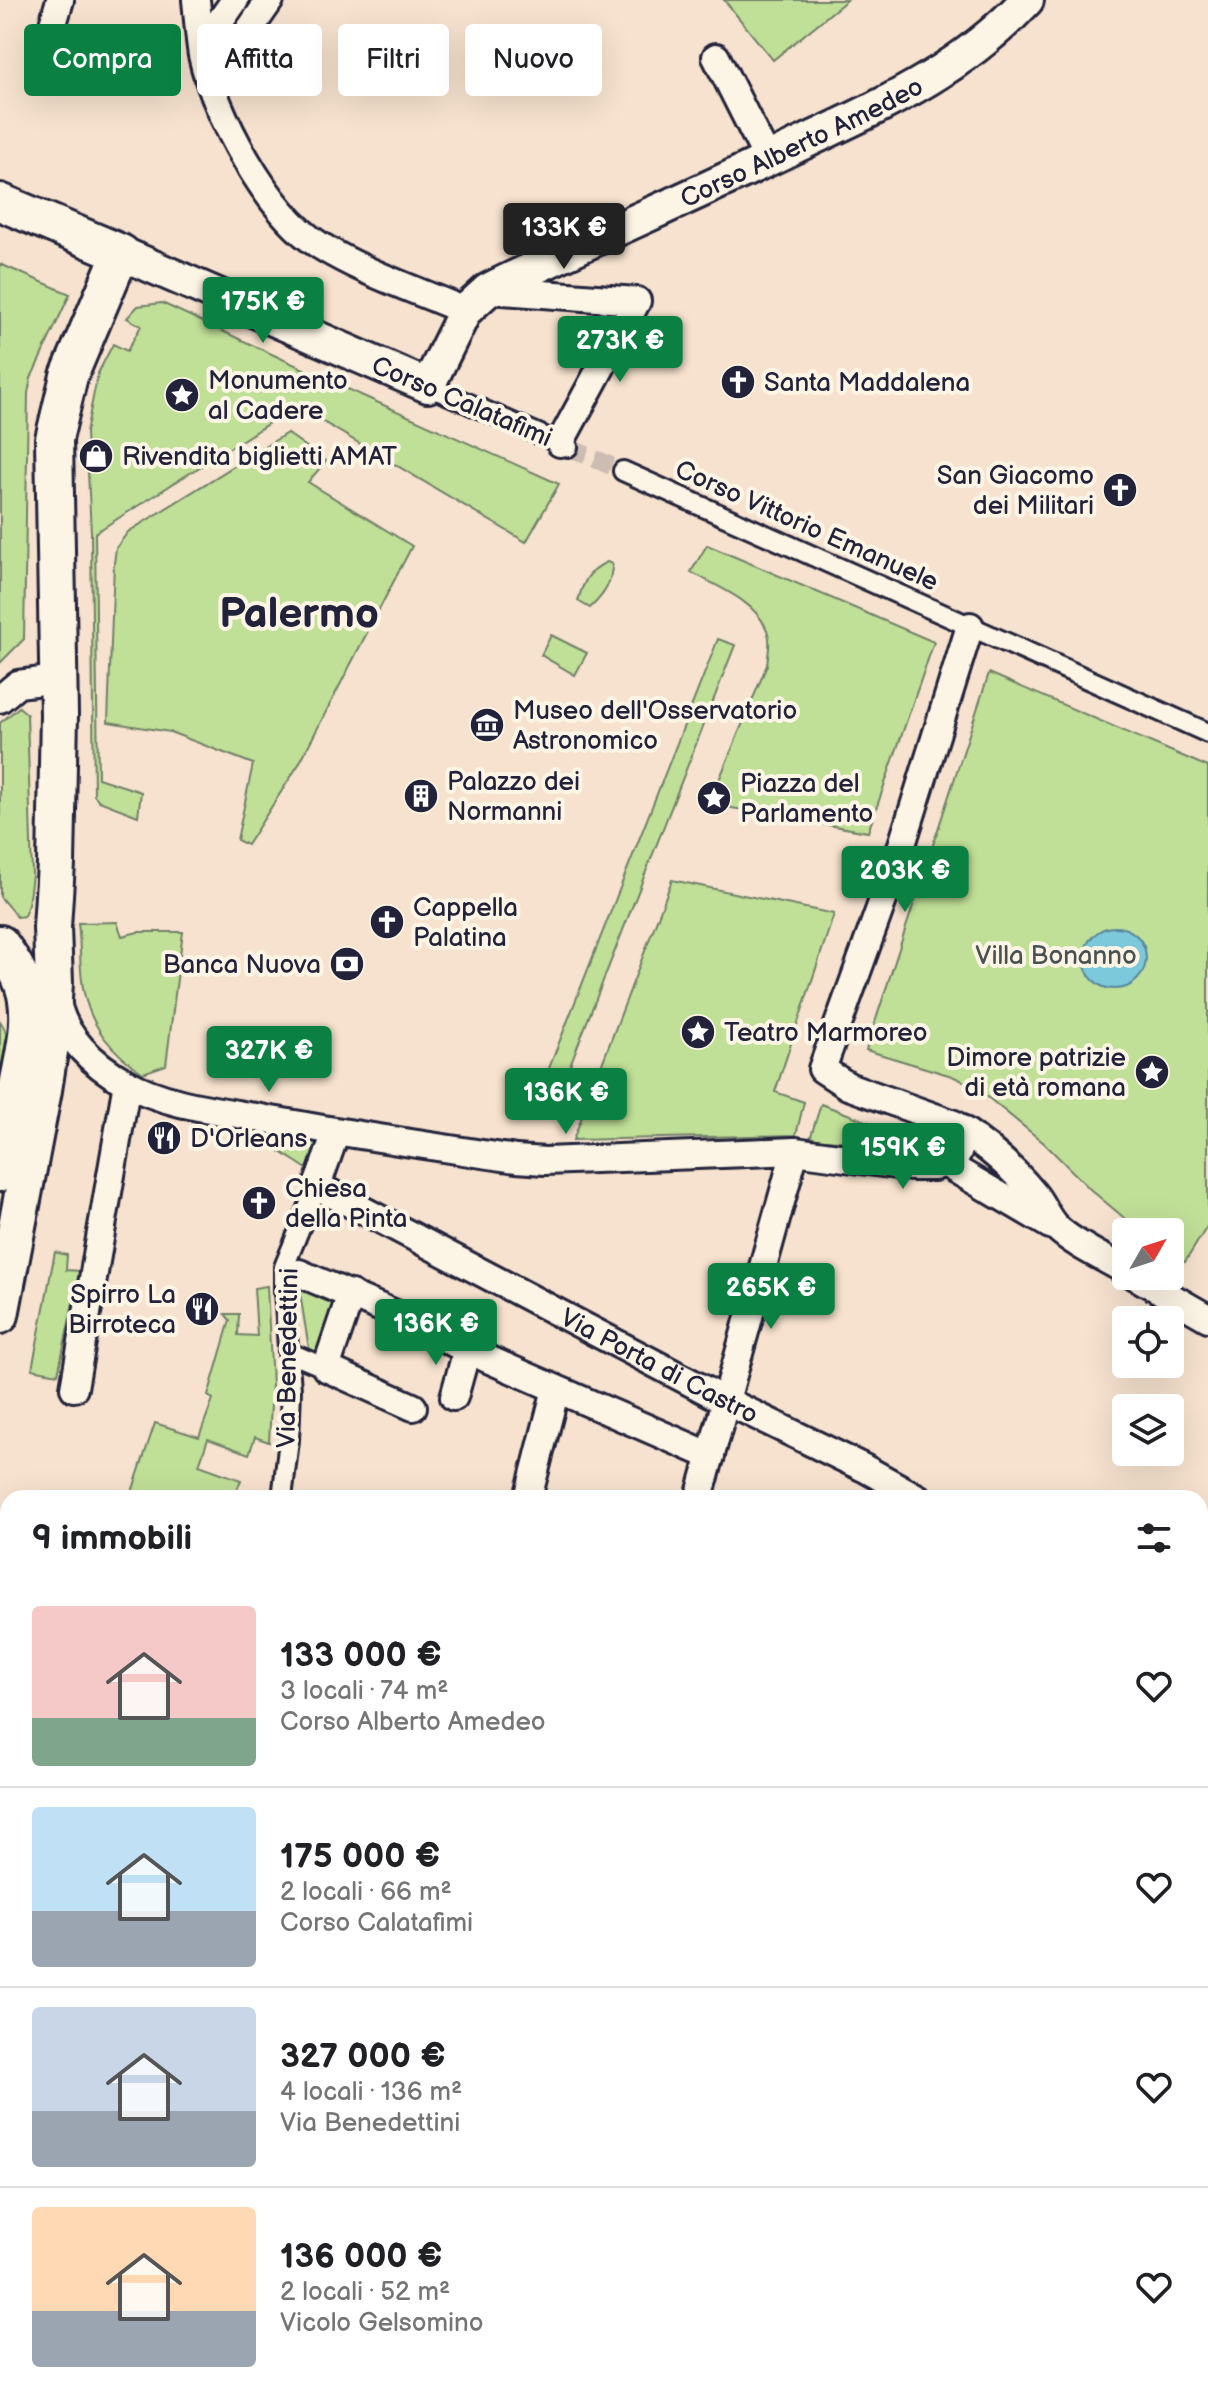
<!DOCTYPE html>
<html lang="it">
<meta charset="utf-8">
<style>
:root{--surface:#fff;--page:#f2f2f2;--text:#202124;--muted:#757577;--line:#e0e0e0;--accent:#0b8043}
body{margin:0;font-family:"Balsamiq Sans",sans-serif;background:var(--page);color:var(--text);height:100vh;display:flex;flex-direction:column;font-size:30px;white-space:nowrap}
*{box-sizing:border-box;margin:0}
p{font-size:26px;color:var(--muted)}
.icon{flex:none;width:44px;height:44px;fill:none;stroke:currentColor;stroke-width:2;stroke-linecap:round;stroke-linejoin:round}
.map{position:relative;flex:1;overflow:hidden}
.side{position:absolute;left:0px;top:1490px;width:1208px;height:914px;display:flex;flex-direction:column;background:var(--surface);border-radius:24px 24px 0 0;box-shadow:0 8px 32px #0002}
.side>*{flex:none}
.guide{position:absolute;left:24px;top:24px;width:800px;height:72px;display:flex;gap:16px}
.needle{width:52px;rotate:51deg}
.fabs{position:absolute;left:1112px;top:1218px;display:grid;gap:16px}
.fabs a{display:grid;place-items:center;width:72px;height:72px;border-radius:8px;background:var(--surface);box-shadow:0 8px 32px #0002;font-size:40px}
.price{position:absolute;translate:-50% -68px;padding:0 18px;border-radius:8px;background:var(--accent);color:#fff;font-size:26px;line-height:52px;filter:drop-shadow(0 2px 4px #0008)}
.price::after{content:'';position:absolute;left:50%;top:48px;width:24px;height:18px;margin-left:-12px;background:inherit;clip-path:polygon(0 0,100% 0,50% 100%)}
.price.selected{background:#222;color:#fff}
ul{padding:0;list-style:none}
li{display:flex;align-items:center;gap:24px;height:200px;padding:0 32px}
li+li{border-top:2px solid var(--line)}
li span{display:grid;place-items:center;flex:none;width:224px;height:160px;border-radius:8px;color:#555}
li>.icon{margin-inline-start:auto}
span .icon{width:96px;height:96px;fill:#fffc;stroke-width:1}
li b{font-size:34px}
h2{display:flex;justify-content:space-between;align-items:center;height:96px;padding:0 32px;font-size:34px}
.tag{padding:0 28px;border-radius:8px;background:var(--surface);box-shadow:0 8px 32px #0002;font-size:28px;line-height:72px}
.tag.selected{background:var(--accent);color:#fff}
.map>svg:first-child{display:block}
</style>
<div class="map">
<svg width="1208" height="2403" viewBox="0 0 1208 2403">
<rect width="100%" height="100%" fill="#f6e2ce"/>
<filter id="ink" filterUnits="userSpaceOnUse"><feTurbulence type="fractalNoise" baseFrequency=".0125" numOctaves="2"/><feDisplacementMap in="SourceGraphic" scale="16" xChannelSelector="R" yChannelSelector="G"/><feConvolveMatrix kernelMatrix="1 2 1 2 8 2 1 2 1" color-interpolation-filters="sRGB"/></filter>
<g filter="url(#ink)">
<g fill="#c0df97" stroke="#718069" stroke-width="2">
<path d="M724,0H847L773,60Z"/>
<path d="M0,264L70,294L31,378L28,393L24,639L0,663Z"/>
<path d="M162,303L321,377L559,484L526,542L296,406L95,533L98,778L141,792L138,816L99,801L94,795L91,533L86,432L98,373L113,344L127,351L141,326L127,318L138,306Z"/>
<path d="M287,433L326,461L308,482L412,546L299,764L247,845L237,840L253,764L170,732L108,722L114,563L116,548L128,532Z"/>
<path d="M707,545L934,642L868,832L709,804L767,665C768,653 772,640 766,628C754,600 716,586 691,572Z"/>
<path d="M607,562L612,564C612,583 604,595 590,608L578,601C583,582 589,570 607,562Z"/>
<path d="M551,635L587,653L575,675L541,655Z"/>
<path d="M718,639L735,645L561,1088L544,1081Z"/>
<path d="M989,673L1208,767V1225L1185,1262L1170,1252V1232H1141L1091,1190L1044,1143L974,1086L952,1076L866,1050Z"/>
<path d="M19,707L27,714L32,875L28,905L24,916L17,917L0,897V723Z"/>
<path d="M672,880L834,914L775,1092L804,1102L796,1135L573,1140Z"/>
<path d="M117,922L122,936L138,932H183L166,1065L143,1073C113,1053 92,1029 84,993C79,971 81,946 78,923Z"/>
<path d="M0,1021C14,1039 4,1065 0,1086Z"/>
<path d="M821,1104L938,1148L810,1139Z"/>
<path d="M256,1127L319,1140L310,1171L255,1135Z"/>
<path d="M55,1252L67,1255L66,1270L80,1271L58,1374L32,1369Z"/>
<path d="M267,1286L272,1385L269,1442L255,1437L249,1454L208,1439L199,1465L241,1480L236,1492L232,1491L229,1498H130L155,1423L199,1437L213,1399L208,1396L230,1320L225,1314H239L238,1335L257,1336L254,1288Z"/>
<path d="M299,1287L335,1302L320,1352L309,1349Z"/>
</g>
<circle fill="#7cc9db" stroke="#58869b" stroke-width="2" cx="1115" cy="958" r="31"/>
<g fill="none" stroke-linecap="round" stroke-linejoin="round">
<path stroke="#ccbcb1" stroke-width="18" stroke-dasharray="18 9" stroke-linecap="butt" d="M570,448L623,471"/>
<g stroke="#22223b" stroke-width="24">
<g id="pedestrian">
<path d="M428,386L568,447"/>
<path d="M623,471L1208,733"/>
<path d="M288,1352L326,1368"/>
<path d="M282,1498L289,1440L291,1390L284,1291V1267L317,1186"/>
</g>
</g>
<g stroke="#22223b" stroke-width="32">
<g id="minor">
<path d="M196,0C198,18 199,37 202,55C215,114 267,212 319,245C364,273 417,290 465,311"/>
<path d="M48,41L60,0"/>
<path d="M202,47L235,0"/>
<path d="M716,57L768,160"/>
<path d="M212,84L270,0"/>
<path d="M488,290L637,301L560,443"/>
<path d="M970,626L896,864L822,1069L848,1086L954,1124C983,1143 1011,1166 1033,1193C1043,1204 1046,1218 1057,1228C1075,1245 1105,1258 1126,1271"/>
<path d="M0,699L18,684L58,679"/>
<path d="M57,1001C63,1037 94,1065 125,1082C166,1105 216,1110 261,1118C346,1134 431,1146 516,1159L545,1161L795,1151L911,1167H934L955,1158L967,1133"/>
<path id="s1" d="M336,1132L317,1186L726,1401L864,1468L918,1498"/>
<path d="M946,1164L1050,1225"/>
<path d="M299,1273L405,1318L467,1350L711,1456"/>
<path d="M1135,1276L1208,1318"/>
<path d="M351,1294L326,1368L413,1407"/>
<path d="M74,1388L127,1083"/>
<path d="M454,1397L467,1350"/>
<path d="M528,1498L556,1389"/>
<path d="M699,1498L795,1151"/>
<path d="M1200,1651L1208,1640"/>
<path d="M0,1771L8,1773"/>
<path d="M1200,1964L1208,1967"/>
<path d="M1200,2131L1208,2135"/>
<path d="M0,2221L8,2219"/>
<path d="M1200,2240L1208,2243"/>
<path d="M0,2387L8,2389"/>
<path d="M28,2396L49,2403"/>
<path d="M214,2396L216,2403"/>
<path d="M893,2396L911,2403"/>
<path d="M577,2403L581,2396"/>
<path d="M930,2403V2396"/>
</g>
</g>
<g stroke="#22223b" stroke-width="38">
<g id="tertiary">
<path id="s2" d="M121,253L428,386L465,311L488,290C588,241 691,197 792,148C880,106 959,73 1027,0"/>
<path d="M0,2136L8,2141"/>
<path d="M479,2396L490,2403"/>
<path d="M677,2396L686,2403"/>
</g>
</g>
<g stroke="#22223b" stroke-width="42">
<g id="secondary">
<path d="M0,202L121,253L69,376L54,439L59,715L56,864L52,927L54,983L50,1045L43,1090L0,1315"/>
<path d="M0,944C12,961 24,979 27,1000C31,1026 24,1055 19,1081C13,1111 6,1142 0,1173"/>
<path d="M0,2017L8,2023"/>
<path d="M0,2087L8,2092"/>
</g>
</g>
<use href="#pedestrian" stroke="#fcf5e5" stroke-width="18"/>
<use href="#minor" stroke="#fcf5e5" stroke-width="26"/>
<use href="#tertiary" stroke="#fcf5e5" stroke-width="32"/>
<use href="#secondary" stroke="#fcf5e5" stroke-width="36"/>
</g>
</g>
<defs>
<g id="church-disc" transform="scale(1.8)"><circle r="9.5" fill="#22223b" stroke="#fcf5e5"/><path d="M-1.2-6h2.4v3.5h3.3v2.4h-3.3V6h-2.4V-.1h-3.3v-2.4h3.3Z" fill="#fff"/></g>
<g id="sight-disc" transform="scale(1.8)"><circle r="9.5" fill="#22223b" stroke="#fcf5e5"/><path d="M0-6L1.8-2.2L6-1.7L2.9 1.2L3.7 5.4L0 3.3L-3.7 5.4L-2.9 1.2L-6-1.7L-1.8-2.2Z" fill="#fff"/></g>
<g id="shop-disc" transform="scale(1.8)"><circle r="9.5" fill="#22223b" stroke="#fcf5e5"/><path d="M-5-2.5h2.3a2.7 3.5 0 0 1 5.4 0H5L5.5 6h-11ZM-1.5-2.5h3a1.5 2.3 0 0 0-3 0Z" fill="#fff"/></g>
<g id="museum-disc" transform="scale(1.8)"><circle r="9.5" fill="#22223b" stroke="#fcf5e5"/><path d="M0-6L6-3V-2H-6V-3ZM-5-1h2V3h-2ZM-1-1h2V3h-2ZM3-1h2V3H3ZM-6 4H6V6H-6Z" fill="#fff"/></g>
<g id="building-disc" transform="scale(1.8)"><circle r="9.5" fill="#22223b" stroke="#fcf5e5"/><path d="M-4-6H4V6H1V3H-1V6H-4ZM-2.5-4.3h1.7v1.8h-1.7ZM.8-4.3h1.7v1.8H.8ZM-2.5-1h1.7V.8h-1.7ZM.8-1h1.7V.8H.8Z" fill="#fff"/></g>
<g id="bank-disc" transform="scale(1.8)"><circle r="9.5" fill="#22223b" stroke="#fcf5e5"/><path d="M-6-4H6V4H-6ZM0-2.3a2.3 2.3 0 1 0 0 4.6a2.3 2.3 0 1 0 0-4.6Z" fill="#fff"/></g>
<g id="restaurant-disc" transform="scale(1.8)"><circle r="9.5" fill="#22223b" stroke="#fcf5e5"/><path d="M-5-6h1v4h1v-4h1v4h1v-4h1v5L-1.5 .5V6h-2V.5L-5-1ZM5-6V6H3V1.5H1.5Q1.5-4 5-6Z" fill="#fff"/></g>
</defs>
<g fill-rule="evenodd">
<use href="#church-disc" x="738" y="382"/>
<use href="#sight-disc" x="182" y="395"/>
<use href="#shop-disc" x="96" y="456"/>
<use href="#church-disc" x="1120" y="490"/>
<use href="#museum-disc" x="487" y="725"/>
<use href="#building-disc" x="421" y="796"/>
<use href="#sight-disc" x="714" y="798"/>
<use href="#church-disc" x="387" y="922"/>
<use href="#bank-disc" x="347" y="964"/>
<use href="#sight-disc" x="698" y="1032"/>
<use href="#sight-disc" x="1152" y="1072"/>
<use href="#restaurant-disc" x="164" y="1138"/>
<use href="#church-disc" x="259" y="1203"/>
<use href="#restaurant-disc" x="202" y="1309"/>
</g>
<g text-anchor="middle" stroke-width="8" stroke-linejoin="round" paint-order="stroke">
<g font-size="26" fill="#22223b" stroke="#fcf5e5">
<text dy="9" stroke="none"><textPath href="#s2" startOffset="796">Corso Alberto Amedeo</textPath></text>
<text transform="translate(462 401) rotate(23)" y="9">Corso Calatafimi</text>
<text transform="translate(807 525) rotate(24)" y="9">Corso Vittorio Emanuele</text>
<text transform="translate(287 1358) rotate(-89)" y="9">Via Benedettini</text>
<text dy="9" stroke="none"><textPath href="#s1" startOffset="444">Via Porta di Castro</textPath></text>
</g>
<g font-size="26" fill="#22223b" stroke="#fcf5e5" text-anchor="start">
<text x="208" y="389">Monumento<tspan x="208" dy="30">al Cadere</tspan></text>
<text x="764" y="391">Santa Maddalena</text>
<text x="122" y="465">Rivendita biglietti AMAT</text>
<text x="1094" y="484" text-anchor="end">San Giacomo<tspan x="1094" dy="30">dei Militari</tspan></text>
<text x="513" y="719">Museo dell'Osservatorio<tspan x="513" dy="30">Astronomico</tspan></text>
<text x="447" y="790">Palazzo dei<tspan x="447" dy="30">Normanni</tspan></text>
<text x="740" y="792">Piazza del<tspan x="740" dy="30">Parlamento</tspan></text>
<text x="413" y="916">Cappella<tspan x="413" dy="30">Palatina</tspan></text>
<text x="321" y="973" text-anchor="end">Banca Nuova</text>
<text x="724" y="1041">Teatro Marmoreo</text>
<text x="1126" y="1066" text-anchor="end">Dimore patrizie<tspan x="1126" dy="30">di età romana</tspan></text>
<text x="190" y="1147">D'Orleans</text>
<text x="285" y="1197">Chiesa<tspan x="285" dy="30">della Pinta</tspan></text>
<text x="176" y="1303" text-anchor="end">Spirro La<tspan x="176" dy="30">Birroteca</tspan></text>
</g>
<g font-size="26" fill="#4a5152" stroke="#fcf5e5">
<text x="1056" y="964">Villa Bonanno</text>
</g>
<g font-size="42" font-weight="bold" fill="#22223b" stroke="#fcf5e5">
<text x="299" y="627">Palermo</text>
</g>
</g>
</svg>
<div class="fabs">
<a><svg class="needle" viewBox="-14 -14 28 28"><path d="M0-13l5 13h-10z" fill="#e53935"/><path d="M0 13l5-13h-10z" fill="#757577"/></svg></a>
<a><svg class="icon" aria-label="locate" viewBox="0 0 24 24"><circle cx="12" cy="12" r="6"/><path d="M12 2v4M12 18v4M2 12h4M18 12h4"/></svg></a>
<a><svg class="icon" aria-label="layers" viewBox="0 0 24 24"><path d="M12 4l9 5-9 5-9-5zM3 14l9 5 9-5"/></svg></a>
</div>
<b class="price selected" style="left:564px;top:271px">133K €</b>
<b class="price" style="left:263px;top:345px">175K €</b>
<b class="price" style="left:620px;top:384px">273K €</b>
<b class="price" style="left:905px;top:914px">203K €</b>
<b class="price" style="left:269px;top:1094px">327K €</b>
<b class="price" style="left:566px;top:1136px">136K €</b>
<b class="price" style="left:903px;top:1191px">159K €</b>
<b class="price" style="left:771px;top:1331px">265K €</b>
<b class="price" style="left:436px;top:1367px">136K €</b>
<div class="guide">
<a class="tag selected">Compra</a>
<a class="tag">Affitta</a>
<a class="tag">Filtri</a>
<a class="tag">Nuovo</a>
</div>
<section class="side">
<h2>9 immobili<svg class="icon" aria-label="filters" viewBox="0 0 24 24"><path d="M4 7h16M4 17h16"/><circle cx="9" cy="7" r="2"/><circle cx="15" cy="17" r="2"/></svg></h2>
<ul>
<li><span style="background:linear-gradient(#f6c9c9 70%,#7fa58c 0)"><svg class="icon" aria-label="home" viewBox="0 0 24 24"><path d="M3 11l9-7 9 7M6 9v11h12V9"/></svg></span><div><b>133 000 €</b><p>3 locali · 74 m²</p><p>Corso Alberto Amedeo</p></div><svg class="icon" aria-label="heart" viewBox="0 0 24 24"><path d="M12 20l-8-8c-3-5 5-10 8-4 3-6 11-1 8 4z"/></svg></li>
<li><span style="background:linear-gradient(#bfe0f5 65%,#9aa5b1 0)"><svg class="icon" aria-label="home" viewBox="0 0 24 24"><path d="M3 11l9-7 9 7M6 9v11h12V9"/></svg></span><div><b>175 000 €</b><p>2 locali · 66 m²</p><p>Corso Calatafimi</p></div><svg class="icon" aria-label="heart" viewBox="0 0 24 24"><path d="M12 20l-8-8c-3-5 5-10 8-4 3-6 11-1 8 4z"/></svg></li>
<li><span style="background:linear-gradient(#c9d6e8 65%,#9aa5b1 0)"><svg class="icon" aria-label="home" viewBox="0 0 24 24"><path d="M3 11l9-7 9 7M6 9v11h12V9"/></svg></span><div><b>327 000 €</b><p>4 locali · 136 m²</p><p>Via Benedettini</p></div><svg class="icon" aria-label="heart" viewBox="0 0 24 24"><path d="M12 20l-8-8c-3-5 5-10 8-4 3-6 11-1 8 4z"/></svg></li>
<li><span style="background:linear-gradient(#ffd9b3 65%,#9aa5b1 0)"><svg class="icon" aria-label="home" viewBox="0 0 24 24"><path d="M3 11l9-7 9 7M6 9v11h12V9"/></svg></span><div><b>136 000 €</b><p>2 locali · 52 m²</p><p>Vicolo Gelsomino</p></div><svg class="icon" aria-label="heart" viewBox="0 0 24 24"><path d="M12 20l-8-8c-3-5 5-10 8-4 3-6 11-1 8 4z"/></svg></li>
</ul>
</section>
</div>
